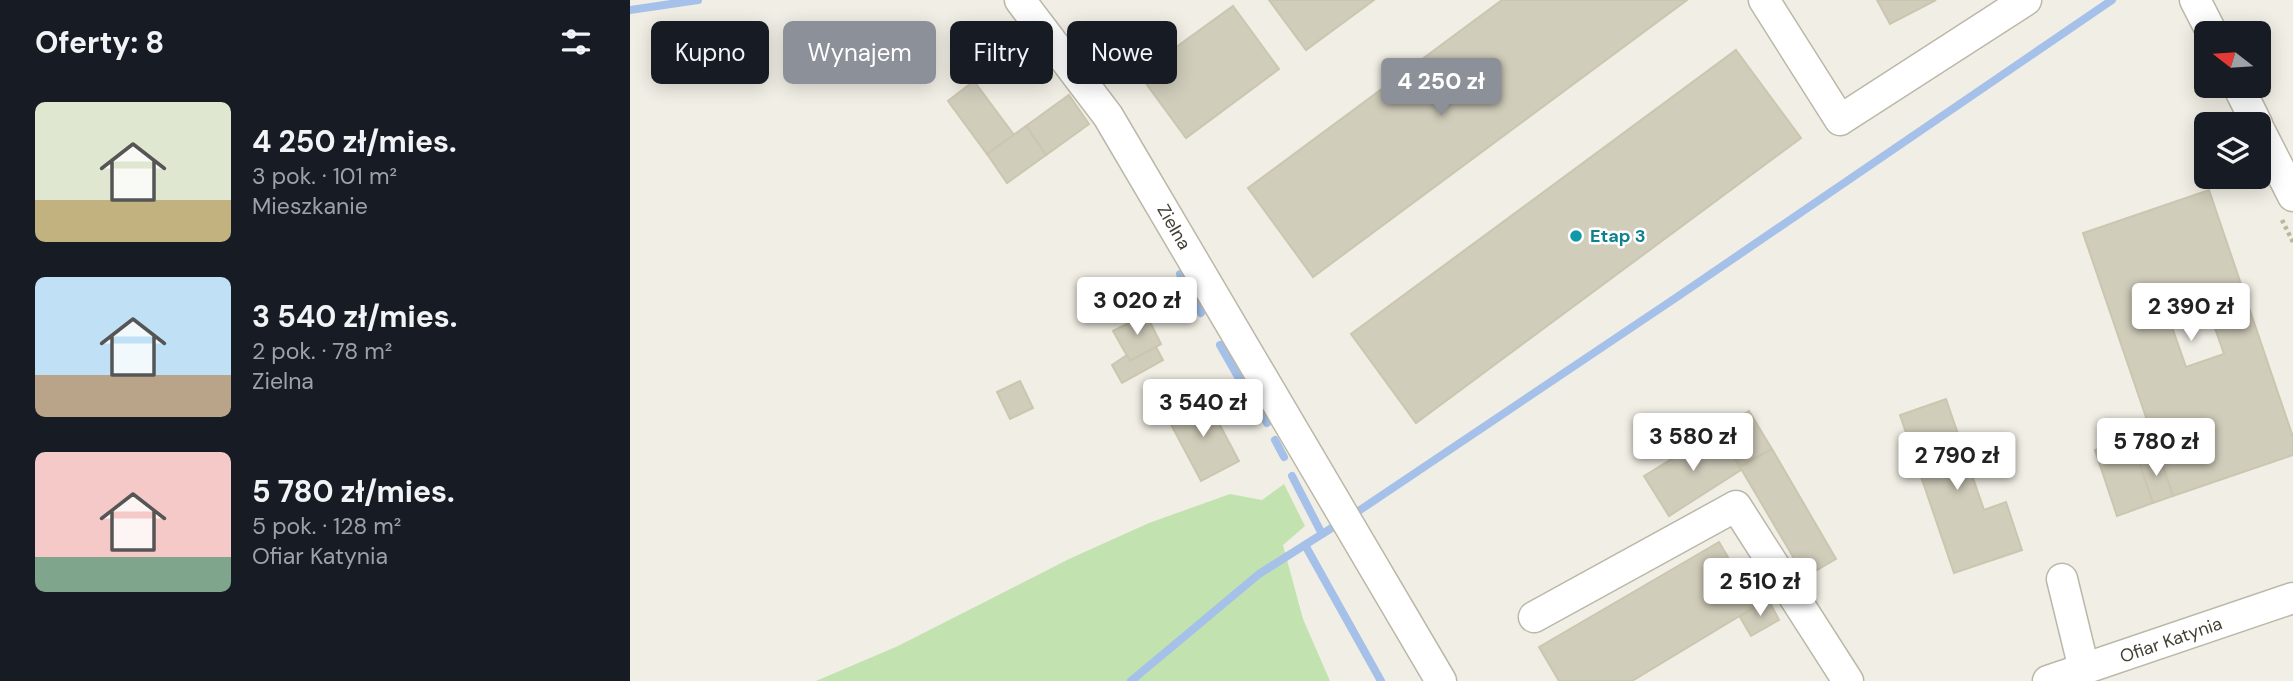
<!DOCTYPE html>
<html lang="pl">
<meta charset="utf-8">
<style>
:root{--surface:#171b24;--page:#20242c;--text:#f1f3f6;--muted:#9ea1a6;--accent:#8c9099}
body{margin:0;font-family:"DM Sans",sans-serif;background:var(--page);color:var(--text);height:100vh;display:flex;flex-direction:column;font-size:26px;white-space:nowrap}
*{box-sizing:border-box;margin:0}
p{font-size:23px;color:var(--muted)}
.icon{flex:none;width:38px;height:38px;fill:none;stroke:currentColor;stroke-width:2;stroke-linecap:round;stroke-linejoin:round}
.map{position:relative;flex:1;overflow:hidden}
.panel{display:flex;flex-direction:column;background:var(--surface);width:630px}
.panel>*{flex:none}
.guide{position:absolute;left:21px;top:21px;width:665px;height:63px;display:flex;gap:14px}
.needle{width:46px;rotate:287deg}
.controls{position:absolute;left:1564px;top:21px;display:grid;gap:14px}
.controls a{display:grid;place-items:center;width:77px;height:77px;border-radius:10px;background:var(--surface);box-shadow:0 4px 18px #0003;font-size:35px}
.price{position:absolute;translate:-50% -60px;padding:0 16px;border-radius:7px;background:#fff;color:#222;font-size:23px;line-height:46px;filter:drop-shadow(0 2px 4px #0008)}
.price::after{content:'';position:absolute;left:50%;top:42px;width:21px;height:16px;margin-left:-10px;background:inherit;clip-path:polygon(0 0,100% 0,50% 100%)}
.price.current{background:var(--accent);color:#fff}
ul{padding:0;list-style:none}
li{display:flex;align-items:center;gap:21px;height:175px;padding:0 35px}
li span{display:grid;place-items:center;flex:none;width:196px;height:140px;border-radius:10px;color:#555}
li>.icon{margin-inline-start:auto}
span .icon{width:84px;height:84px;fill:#fffc;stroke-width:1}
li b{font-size:30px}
h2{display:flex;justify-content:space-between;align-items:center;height:84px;padding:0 35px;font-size:30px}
.chip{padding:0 24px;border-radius:10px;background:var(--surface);box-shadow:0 4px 18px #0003;font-size:24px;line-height:63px}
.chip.current{background:var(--accent);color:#fff}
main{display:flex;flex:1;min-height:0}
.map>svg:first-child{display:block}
</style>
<main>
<section class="panel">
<h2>Oferty: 8<svg class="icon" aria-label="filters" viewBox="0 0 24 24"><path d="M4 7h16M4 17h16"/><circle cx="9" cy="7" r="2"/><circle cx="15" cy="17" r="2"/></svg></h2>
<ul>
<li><span style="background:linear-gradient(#dfe7d0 70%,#c2b280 0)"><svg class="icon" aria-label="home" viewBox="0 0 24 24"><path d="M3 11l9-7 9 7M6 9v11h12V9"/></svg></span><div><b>4 250 zł/mies.</b><p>3 pok. · 101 m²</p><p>Mieszkanie</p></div></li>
<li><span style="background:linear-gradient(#bfe0f5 70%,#b9a48a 0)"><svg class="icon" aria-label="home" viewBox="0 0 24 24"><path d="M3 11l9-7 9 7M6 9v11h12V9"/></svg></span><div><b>3 540 zł/mies.</b><p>2 pok. · 78 m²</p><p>Zielna</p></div></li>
<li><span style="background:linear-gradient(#f6c9c9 75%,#7fa58c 0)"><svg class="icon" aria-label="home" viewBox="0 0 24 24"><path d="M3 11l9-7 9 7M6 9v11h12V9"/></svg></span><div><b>5 780 zł/mies.</b><p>5 pok. · 128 m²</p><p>Ofiar Katynia</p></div></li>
</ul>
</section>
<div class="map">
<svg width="1663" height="681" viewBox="0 0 1663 681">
<rect width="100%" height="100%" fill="#f1efe5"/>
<path fill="#c2e2b0" d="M654,484L675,526L653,545L673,619L700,681H186L268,646L439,559L519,523L600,494L632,500Z"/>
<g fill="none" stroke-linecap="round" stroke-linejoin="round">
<g stroke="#a5c0e9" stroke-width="8">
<path d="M0,10L68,0"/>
<path d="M550,274L571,313"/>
<path d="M590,345L615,389"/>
<path d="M626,401L637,423"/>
<path d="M645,440L654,457"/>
<path d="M662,476L692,534"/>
<path d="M675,545L751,681"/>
<path d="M501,681L629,574L730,510L1047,297L1482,0"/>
</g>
</g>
<g fill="#d1cdbb" stroke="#cbc6af" stroke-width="2" fill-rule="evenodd">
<path d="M639,0H744L676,50Z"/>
<path d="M872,0H1057L683,277L618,188Z"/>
<path d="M1247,0H1306L1260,24Z"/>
<path d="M603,6L649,69L556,138L509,74Z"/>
<path d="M1106,50L1171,138L786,423L721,334Z"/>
<path d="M344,81L384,135L357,154L318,101Z"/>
<path d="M439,95L459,124L416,155L396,126Z"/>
<path d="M396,126L416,155L377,183L357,154Z"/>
<path d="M1579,190L1663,437V455L1543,496L1453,233ZM1572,291L1594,354L1556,367L1534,304Z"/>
<path d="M516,314L531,344L500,361L483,331Z"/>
<path d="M526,347L533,360L492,383L482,365L497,355L500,361Z"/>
<path d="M390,381L403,408L380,419L367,392Z"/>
<path d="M575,397L609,461L571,481L537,417Z"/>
<path d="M1316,399L1354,510L1376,502L1392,550L1324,573L1270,415Z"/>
<path d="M1119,411L1142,449L1111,466L1089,430Z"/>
<path d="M1089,430L1111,470L1039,516L1014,476Z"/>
<path d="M1501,437L1523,503L1487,516L1465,450Z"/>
<path d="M1142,449L1206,559L1175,577L1110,467Z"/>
<path d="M1528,452L1543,496L1523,503L1508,459Z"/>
<path d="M1089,542L1109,576L1130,564L1146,594L1002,681H929L909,647Z"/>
<path d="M1138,599L1149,620L1121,636L1110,617Z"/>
</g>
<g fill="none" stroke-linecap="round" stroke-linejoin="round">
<g stroke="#bbb8a8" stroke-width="33">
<g id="minor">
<path d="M390,0L478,116L811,681"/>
<path d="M1134,0L1210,120L1396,0"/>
<path d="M1565,0L1582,33"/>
<path d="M1608,86L1627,124"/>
<path d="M1629,129L1663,196"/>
<path d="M1432,579L1454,669"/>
<path d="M904,617L1106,506L1218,681"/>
<path d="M1418,681L1663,598"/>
</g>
</g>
<g stroke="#bcb79b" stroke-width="4.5" stroke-dasharray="3.5 3.5" stroke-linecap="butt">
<path d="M1569,57L1577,71"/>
<path d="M1652,220L1663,242"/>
</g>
<use href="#minor" stroke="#fff" stroke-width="30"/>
</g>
<circle fill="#0f9aa8" stroke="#fff" stroke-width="2.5" cx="946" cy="236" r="7"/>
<g text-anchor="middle" stroke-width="5" stroke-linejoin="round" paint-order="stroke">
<g font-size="18" fill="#434035" stroke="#fff">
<text transform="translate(544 227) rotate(60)" y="6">Zielna</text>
<text transform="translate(1541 640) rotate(-19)" y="6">Ofiar Katynia</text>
</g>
<g font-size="18" font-weight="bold" fill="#0d838f" stroke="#fff" text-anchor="start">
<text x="960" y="242">Etap 3</text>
</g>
</g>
</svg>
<div class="controls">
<a><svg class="needle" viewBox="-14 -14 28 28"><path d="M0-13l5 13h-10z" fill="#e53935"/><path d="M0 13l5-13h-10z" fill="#9ea1a6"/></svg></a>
<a><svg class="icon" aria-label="layers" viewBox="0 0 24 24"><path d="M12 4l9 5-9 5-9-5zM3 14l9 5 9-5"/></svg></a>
</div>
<b class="price current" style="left:811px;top:118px">4 250 zł</b>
<b class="price" style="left:507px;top:337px">3 020 zł</b>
<b class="price" style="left:1561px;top:343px">2 390 zł</b>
<b class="price" style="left:573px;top:439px">3 540 zł</b>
<b class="price" style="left:1063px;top:473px">3 580 zł</b>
<b class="price" style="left:1526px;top:478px">5 780 zł</b>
<b class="price" style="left:1327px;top:492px">2 790 zł</b>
<b class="price" style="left:1130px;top:618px">2 510 zł</b>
<div class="guide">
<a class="chip">Kupno</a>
<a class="chip current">Wynajem</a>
<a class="chip">Filtry</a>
<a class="chip">Nowe</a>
</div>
</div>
</main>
